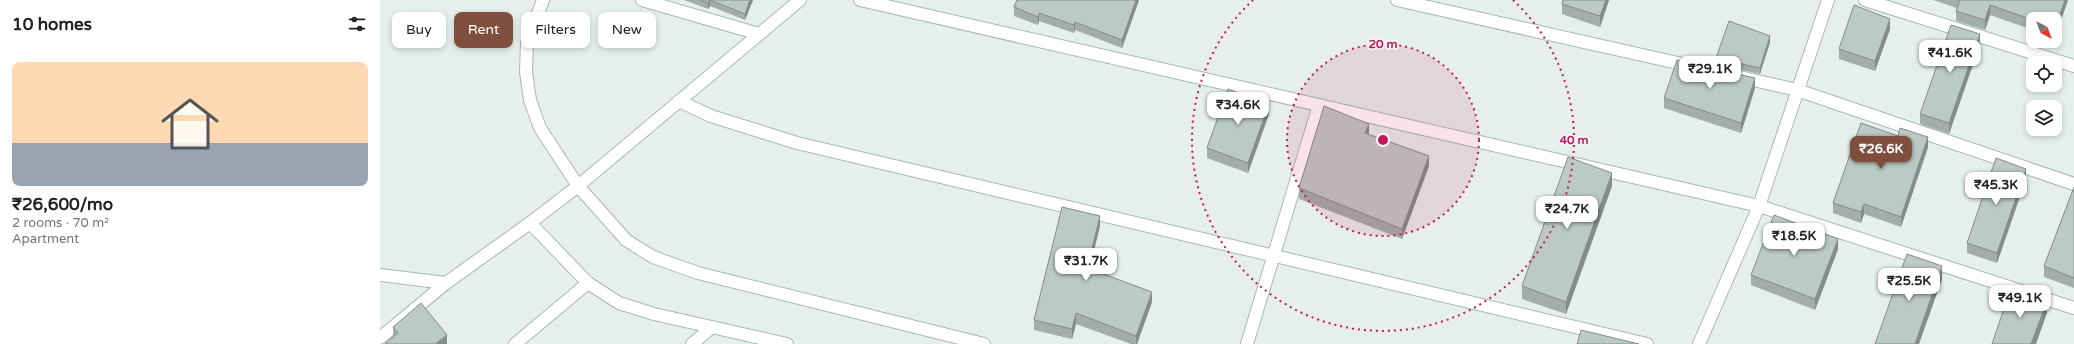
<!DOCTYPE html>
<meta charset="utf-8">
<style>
:root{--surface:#fff;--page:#f6f6f6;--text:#222;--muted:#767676;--line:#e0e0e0;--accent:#804e3d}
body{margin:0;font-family:"Varela Round",sans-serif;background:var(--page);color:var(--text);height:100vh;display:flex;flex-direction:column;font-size:15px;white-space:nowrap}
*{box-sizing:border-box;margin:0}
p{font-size:13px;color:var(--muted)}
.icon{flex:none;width:22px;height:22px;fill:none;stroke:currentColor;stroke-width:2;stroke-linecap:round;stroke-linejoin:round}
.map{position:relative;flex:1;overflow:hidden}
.panel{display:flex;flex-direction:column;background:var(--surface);width:380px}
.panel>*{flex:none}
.hud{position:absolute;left:12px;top:12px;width:380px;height:36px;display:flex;gap:8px}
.needle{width:26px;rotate:139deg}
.buttons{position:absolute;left:1646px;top:12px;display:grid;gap:8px}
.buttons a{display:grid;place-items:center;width:36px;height:36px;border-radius:8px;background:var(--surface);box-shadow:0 2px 6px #0003;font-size:20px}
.price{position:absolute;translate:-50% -34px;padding:0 9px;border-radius:8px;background:#fff;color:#222;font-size:13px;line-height:26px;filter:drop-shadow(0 1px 2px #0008)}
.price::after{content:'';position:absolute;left:50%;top:24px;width:12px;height:9px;margin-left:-6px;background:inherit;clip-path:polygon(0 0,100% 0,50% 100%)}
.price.active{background:var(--accent);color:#fff}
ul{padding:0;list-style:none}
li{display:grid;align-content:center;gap:8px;height:212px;padding:0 12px}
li+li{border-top:1px solid var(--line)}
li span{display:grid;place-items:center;height:124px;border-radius:8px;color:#555}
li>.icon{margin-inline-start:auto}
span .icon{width:72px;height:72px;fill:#fffc;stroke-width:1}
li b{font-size:17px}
h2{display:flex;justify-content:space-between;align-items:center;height:48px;padding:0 12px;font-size:17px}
.chip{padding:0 14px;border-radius:8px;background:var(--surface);box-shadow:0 2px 6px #0003;font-size:14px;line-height:36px}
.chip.active{background:var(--accent);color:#fff}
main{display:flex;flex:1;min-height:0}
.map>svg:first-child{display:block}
</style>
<main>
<section class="panel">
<h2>10 homes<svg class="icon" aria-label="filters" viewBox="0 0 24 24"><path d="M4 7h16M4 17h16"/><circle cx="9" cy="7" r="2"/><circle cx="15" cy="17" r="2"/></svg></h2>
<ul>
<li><span style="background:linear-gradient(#ffd9b3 65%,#9aa5b1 0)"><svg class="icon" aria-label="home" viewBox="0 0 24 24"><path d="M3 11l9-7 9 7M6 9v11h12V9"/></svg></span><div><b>₹26,600/mo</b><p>2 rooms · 70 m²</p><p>Apartment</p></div></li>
</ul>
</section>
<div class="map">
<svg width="1694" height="344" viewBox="0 0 1694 344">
<rect width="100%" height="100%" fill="#e6efeb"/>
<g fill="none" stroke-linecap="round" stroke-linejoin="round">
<g stroke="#a8b8b2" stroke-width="14">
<g id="street">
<path d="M163,0L147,43L146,72L150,100L160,128L198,186L420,0"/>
<path d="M262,0L379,34"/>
<path d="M480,0L1379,206L1694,308"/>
<path d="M1017,0L1311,66"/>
<path d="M1485,0L1694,66"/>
<path d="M1360,77L1417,90L1694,184"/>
<path d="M299,101L331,116L417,143L1267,344"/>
<path d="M150,223L208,283L239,303L274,314L407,344"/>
<path d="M0,275L66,283L150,223L198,186L246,240L273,257L318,273L604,344"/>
<path d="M0,338L66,283"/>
<path d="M135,344L208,283"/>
<path d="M312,344L332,327"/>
<path d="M867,344L939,105"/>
<path d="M1319,344L1379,206L1448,0"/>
</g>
</g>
<use href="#street" stroke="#fff" stroke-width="12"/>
</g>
<g fill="#a1aea9">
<path d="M304,0H373L365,20L330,6L328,9Z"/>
<path d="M637,0H759L742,48L695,30L694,33L659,21L658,25L634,16V7Z"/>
<path d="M1229,0L1220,27L1182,14V4Z"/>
<path d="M1553,0H1688L1675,38V19H1653V30L1610,15L1605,30L1576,21V11L1577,8Z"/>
<path d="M1510,29L1495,71L1459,59V49Z"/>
<path d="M1390,42L1380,74L1336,64V58Z"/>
<path d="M1600,44L1569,134L1540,124V114Z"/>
<path d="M1375,88L1361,133L1284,108V98Z"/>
<path d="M889,114L868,173L827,158V148Z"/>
<path d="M989,134L1049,166L1022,239L919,199V188Z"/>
<path d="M1548,147L1521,227L1484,214L1481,223L1453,213V203Z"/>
<path d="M1646,179L1617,263L1587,253V243Z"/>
<path d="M1232,186L1186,314L1142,299V286Z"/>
<path d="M1694,187V288L1664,277V266Z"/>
<path d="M720,226L709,269L772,302L757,344H751L696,324L692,339L654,330V320Z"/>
<path d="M1458,249L1435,310L1371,285V275Z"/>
<path d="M13,327L67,344L13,337Z"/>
</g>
<g fill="#838d89">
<path d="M330,0V6L328,9V3Z"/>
<path d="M370,0H373L365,20V14Z"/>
<path d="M756,0H759L742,48V40Z"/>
<path d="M1226,0H1229L1220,27V16Z"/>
<path d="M1685,0H1688L1675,38V28Z"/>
<path d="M1610,5V15L1605,30V20Z"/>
<path d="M659,13V21L658,25V17Z"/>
<path d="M1510,19V29L1495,71V61Z"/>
<path d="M695,22V30L694,33V25Z"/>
<path d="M1600,34V44L1569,134V123Z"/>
<path d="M1390,36V42L1380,74V68Z"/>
<path d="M1375,78V88L1361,133V123Z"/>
<path d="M889,104V114L868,173V163Z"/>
<path d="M989,124V134L985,133Z"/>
<path d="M1548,137V147L1521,227V217Z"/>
<path d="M1049,156V166L1022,239V229Z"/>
<path d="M1646,169V179L1617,263V253Z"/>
<path d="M1232,173V186L1186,314V302Z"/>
<path d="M1484,204V214L1481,223V212Z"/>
<path d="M720,216V226L707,279V268Z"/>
<path d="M1458,239V249L1435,310V299Z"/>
<path d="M1562,266V279L1539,344H1535Z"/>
<path d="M772,292V302L757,344H756V336Z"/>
<path d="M1667,301V313L1656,344H1651Z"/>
<path d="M696,313V324L692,339V329Z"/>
<path d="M67,335V344H55Z"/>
</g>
<g fill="#bbcac4" stroke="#838d89">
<path d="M320,0H370L365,14L330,0L328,3Z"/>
<path d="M637,0H756L742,40L695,22L694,25L659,13L658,17L634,7Z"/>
<path d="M1183,0H1226L1220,16L1182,4Z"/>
<path d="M1580,0H1685L1675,28V19H1653V20L1610,5L1605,20L1576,11Z"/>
<path d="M1474,5L1510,19L1495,61L1459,49Z"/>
<path d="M1349,21L1390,36L1380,68L1336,58Z"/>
<path d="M1571,25L1600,34L1569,123L1540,114Z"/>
<path d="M1297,60L1330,70L1331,68L1375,78L1361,123L1284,98Z"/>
<path d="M848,89L889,104L868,163L827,148Z"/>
<path d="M944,106L989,124L985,133L1049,156L1022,229L919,188Z"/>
<path d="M1481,123L1518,136L1520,128L1548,137L1521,217L1484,204L1481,212L1453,203Z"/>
<path d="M1188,157L1232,173L1186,302L1142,286Z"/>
<path d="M1616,158L1646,169L1617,253L1587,243Z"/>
<path d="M1694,187V278L1664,266Z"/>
<path d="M682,207L720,216L707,268L772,292L756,336L696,313L692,329L654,320Z"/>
<path d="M1394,215L1458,239L1435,299L1371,275Z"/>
<path d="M1527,254L1562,266L1535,344H1495Z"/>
<path d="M1631,288L1667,301L1651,344H1612Z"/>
<path d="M41,303L67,335L55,344H5L18,333L13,327Z"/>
<path d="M1201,330L1259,344H1197Z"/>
</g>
<circle cx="1003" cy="140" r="96" fill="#c2185b" fill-opacity=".12"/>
<g fill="none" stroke="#c2185b" stroke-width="2" stroke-dasharray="2 4">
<circle cx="1003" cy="140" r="96"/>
<path d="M1133 0A191 191 0 1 1 873 0"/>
</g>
<circle cx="1003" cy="140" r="6" fill="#c2185b" stroke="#f7fbf9" stroke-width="2"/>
<g font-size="12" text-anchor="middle" font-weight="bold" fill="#c2185b" stroke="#f7fbf9" stroke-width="3" stroke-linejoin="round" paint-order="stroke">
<text x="1003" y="48">20 m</text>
<text x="1194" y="144">40 m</text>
</g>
</svg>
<div class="buttons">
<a><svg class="needle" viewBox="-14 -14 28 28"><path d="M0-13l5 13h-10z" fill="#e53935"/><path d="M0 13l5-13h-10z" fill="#767676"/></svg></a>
<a><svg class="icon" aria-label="locate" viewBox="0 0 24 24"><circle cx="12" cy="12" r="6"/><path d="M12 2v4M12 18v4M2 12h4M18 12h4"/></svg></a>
<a><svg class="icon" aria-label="layers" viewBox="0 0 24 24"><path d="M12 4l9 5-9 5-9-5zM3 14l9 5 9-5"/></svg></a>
</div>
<b class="price" style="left:1570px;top:74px">₹41.6K</b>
<b class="price" style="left:1330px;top:90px">₹29.1K</b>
<b class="price" style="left:858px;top:126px">₹34.6K</b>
<b class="price active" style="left:1501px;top:170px">₹26.6K</b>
<b class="price" style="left:1616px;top:206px">₹45.3K</b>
<b class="price" style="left:1187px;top:230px">₹24.7K</b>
<b class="price" style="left:1414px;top:257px">₹18.5K</b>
<b class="price" style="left:706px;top:282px">₹31.7K</b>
<b class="price" style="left:1529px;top:302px">₹25.5K</b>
<b class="price" style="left:1640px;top:319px">₹49.1K</b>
<div class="hud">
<a class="chip">Buy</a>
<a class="chip active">Rent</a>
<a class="chip">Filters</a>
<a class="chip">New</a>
</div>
</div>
</main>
